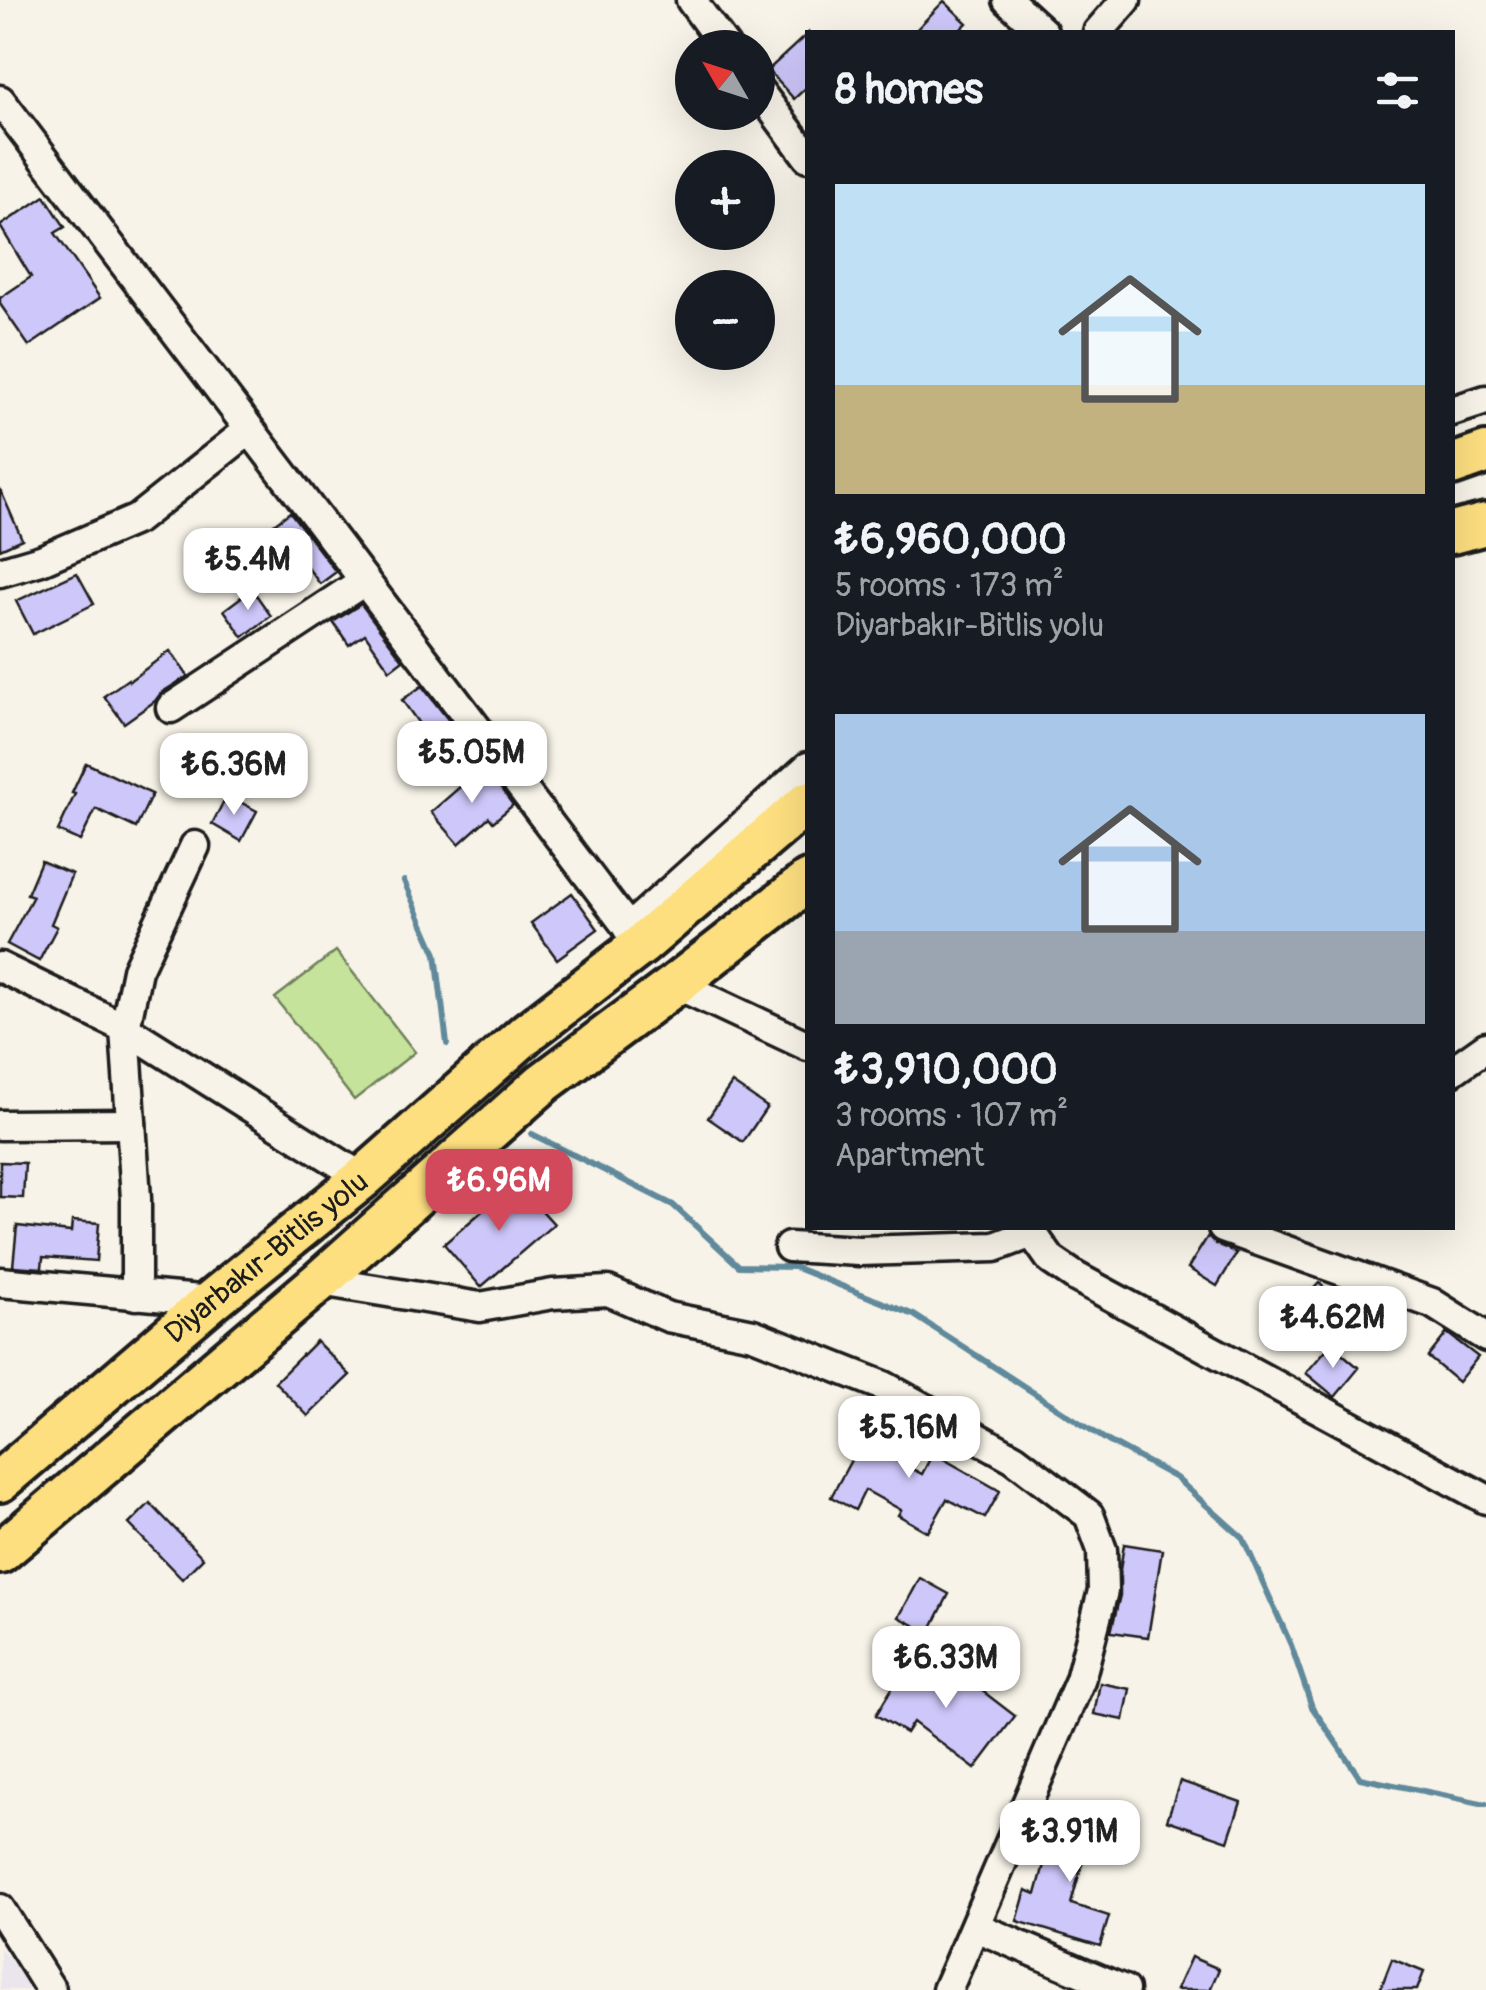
<!DOCTYPE html>
<meta charset="utf-8">
<style>
:root{--surface:#171b24;--page:#20242c;--text:#f1f3f6;--muted:#9ea1a6;--accent:#d1495b}
body{margin:0;font-family:Pangolin,sans-serif;background:var(--page);color:var(--text);height:100vh;display:flex;flex-direction:column;font-size:38px;white-space:nowrap}
*{box-sizing:border-box;margin:0}
p{font-size:32px;color:var(--muted)}
.icon{flex:none;width:55px;height:55px;fill:none;stroke:currentColor;stroke-width:2;stroke-linecap:round;stroke-linejoin:round}
.map{position:relative;flex:1;overflow:hidden}
.sheet{position:absolute;left:805px;top:30px;width:650px;height:1200px;display:flex;flex-direction:column;background:var(--surface);border-radius:0px;box-shadow:0 10px 40px #0002}
.sheet>*{flex:none}
.needle{width:65px;rotate:309deg}
.fabs{position:absolute;left:675px;top:30px;display:grid;gap:20px}
.fabs a{display:grid;place-items:center;width:100px;height:100px;border-radius:50%;background:var(--surface);box-shadow:0 10px 40px #0002;font-size:50px}
.price{position:absolute;translate:-50% -85px;padding:0 22px;border-radius:20px;background:#fff;color:#222;font-size:32px;line-height:65px;filter:drop-shadow(0 2px 5px #0008)}
.price::after{content:'';position:absolute;left:50%;top:60px;width:30px;height:22px;margin-left:-15px;background:inherit;clip-path:polygon(0 0,100% 0,50% 100%)}
.price.selected{background:var(--accent);color:#fff}
ul{padding:0;list-style:none}
li{display:grid;align-content:center;gap:20px;height:530px;padding:0 30px}
li span{display:grid;place-items:center;height:310px;border-radius:0px;color:#555}
li>.icon{margin-inline-start:auto}
span .icon{width:180px;height:180px;fill:#fffc;stroke-width:1}
li b{font-size:42px}
h2{display:flex;justify-content:space-between;align-items:center;height:120px;padding:0 30px;font-size:42px}
.map>svg:first-child{display:block}
</style>
<div class="map">
<svg width="1486" height="1990" viewBox="0 0 1486 1990">
<rect width="100%" height="100%" fill="#f7f3e8"/>
<filter id="ink" filterUnits="userSpaceOnUse"><feTurbulence type="fractalNoise" baseFrequency=".01" numOctaves="2"/><feDisplacementMap in="SourceGraphic" scale="20" xChannelSelector="R" yChannelSelector="G"/><feConvolveMatrix kernelMatrix="1 2 1 2 8 2 1 2 1" color-interpolation-filters="sRGB"/></filter>
<g filter="url(#ink)">
<path fill="#ebe6ed" d="M0,1948L36,1990H0Z"/>
<path fill="#c5e39b" stroke="#70805c" stroke-width="2.5" d="M336,951L415,1052L354,1100L275,998Z"/>
<g fill="none" stroke-linecap="round" stroke-linejoin="round">
<g stroke="#60899b" stroke-width="6">
<path d="M404,881L436,954L447,1044"/>
<path d="M532,1134L673,1205L739,1266L794,1267L914,1315L1108,1441L1176,1478L1243,1538L1291,1645L1312,1707L1360,1778L1486,1804"/>
</g>
</g>
<g fill="#cec7fa" stroke="#1c1c1c" stroke-width="2.5">
<path d="M944,1L967,23L958,32H914Z"/>
<path d="M808,33V86L794,99L768,70Z"/>
<path d="M45,196L65,227L55,233L100,298L29,346L0,304V298L31,277L0,226Z"/>
<path d="M0,489L22,539L0,549Z"/>
<path d="M290,512L336,572L320,584L293,548L281,557L262,533Z"/>
<path d="M77,573L94,604L33,634L16,601Z"/>
<path d="M252,589L271,616L243,637L224,610Z"/>
<path d="M361,604L403,660L390,670L365,634L349,645L333,622Z"/>
<path d="M170,651L188,676L161,693L155,701L124,723L104,696L128,679L129,681Z"/>
<path d="M422,686L463,739L442,756L423,734L425,732L402,700Z"/>
<path d="M86,763L152,794L136,828L96,809L80,841L58,831L75,794L72,793Z"/>
<path d="M484,766L513,805L493,822L489,817L459,844L431,812Z"/>
<path d="M227,795L257,811L241,841L212,824Z"/>
<path d="M41,861L72,874L51,924L57,927L39,961L7,944L33,896L27,894Z"/>
<path d="M572,893L598,929L557,959L531,923Z"/>
<path d="M732,1083L767,1107L743,1142L708,1118Z"/>
<path d="M0,1162L25,1163L23,1198L0,1197Z"/>
<path d="M516,1182L554,1224L481,1287L444,1244Z"/>
<path d="M72,1221L99,1223L96,1261L43,1257L42,1268L13,1266L17,1226L71,1232Z"/>
<path d="M1208,1236L1216,1244L1237,1253L1217,1286L1188,1268Z"/>
<path d="M1319,1283L1344,1305L1324,1327L1299,1304Z"/>
<path d="M1447,1333L1478,1357L1458,1382L1428,1357Z"/>
<path d="M316,1341L350,1375L308,1416L275,1382Z"/>
<path d="M1331,1344L1359,1368L1335,1397L1306,1373Z"/>
<path d="M872,1417L897,1431L884,1454L922,1474L933,1453L1000,1491L985,1518L947,1499L928,1532L898,1515L901,1510L865,1490L855,1510L831,1497L857,1449L854,1448Z"/>
<path d="M150,1503L203,1558L182,1579L129,1524Z"/>
<path d="M1124,1544L1162,1550L1148,1637L1111,1632L1120,1595V1570Z"/>
<path d="M920,1578L949,1594L929,1633L899,1617Z"/>
<path d="M912,1655L954,1680L959,1673L1015,1716L975,1769L913,1722L906,1733L876,1715Z"/>
<path d="M1100,1683L1130,1689L1124,1720L1094,1714Z"/>
<path d="M1180,1781L1241,1802L1228,1841L1167,1820Z"/>
<path d="M1077,1814L1122,1822L1117,1851L1087,1846L1071,1904L1109,1916L1100,1946L1017,1921L1026,1890L1036,1894L1048,1850L1070,1856Z"/>
<path d="M1191,1957L1219,1969L1210,1990H1176Z"/>
<path d="M1392,1959L1424,1972L1417,1990H1380Z"/>
</g>
<g fill="none" stroke-linecap="round" stroke-linejoin="round">
<g stroke="#1c1c1c" stroke-width="35">
<g id="minor">
<path d="M691,0L726,48"/>
<path d="M1008,0L1043,32"/>
<path d="M1098,32L1126,0"/>
<path d="M758,90L808,157"/>
<path d="M0,100L641,945"/>
<path d="M1452,411L1486,400"/>
<path d="M0,572L41,560L137,519L249,430"/>
<path d="M171,708L364,581"/>
<path d="M628,929L808,767"/>
<path d="M0,967L125,1028L363,1178"/>
<path d="M676,984L808,1046"/>
<path d="M1452,1071L1486,1047"/>
<path d="M0,1125L131,1124"/>
<path d="M1033,1228L1032,1233L1051,1260L1076,1277L1486,1499"/>
<path d="M1223,1228L1432,1303L1486,1337"/>
<path d="M789,1247L859,1251L995,1247L1032,1233"/>
<path d="M320,1281L480,1307L553,1294L608,1291L668,1317L753,1334L884,1386L1014,1458L1089,1515L1102,1550L1103,1591L1080,1680L947,1990"/>
<path d="M0,1282L211,1301"/>
<path d="M136,1295V1199L125,1028L137,970L195,846"/>
<path d="M0,1909L51,1990"/>
<path d="M976,1927L1124,1990"/>
</g>
</g>
<g stroke="#1c1c1c" stroke-width="48">
<g id="highway">
<path d="M1452,465L1486,453"/>
<path d="M1452,533L1486,524"/>
<path id="s1" d="M0,1481L211,1301L363,1178L528,1032L641,945L808,802"/>
<path d="M0,1553L320,1281L543,1083L676,984L808,881"/>
</g>
</g>
<use href="#minor" stroke="#f7f3e8" stroke-width="28"/>
<use href="#highway" stroke="#fddf80" stroke-width="40"/>
</g>
</g>
<g text-anchor="middle" stroke-width="8" stroke-linejoin="round" paint-order="stroke">
<g font-size="30" fill="#1c1c1c" stroke="#f7f3e8">
<text dy="10" stroke="none"><textPath href="#s1" startOffset="348">Diyarbakır-Bitlis yolu</textPath></text>
</g>
</g>
</svg>
<div class="fabs">
<a><svg class="needle" viewBox="-14 -14 28 28"><path d="M0-13l5 13h-10z" fill="#e53935"/><path d="M0 13l5-13h-10z" fill="#9ea1a6"/></svg></a>
<a>+</a>
<a>−</a>
</div>
<b class="price" style="left:248px;top:613px">₺5.4M</b>
<b class="price" style="left:472px;top:806px">₺5.05M</b>
<b class="price" style="left:234px;top:818px">₺6.36M</b>
<b class="price selected" style="left:499px;top:1234px">₺6.96M</b>
<b class="price" style="left:1333px;top:1371px">₺4.62M</b>
<b class="price" style="left:909px;top:1481px">₺5.16M</b>
<b class="price" style="left:946px;top:1711px">₺6.33M</b>
<b class="price" style="left:1070px;top:1885px">₺3.91M</b>
<section class="sheet">
<h2>8 homes<svg class="icon" aria-label="filters" viewBox="0 0 24 24"><path d="M4 7h16M4 17h16"/><circle cx="9" cy="7" r="2"/><circle cx="15" cy="17" r="2"/></svg></h2>
<ul>
<li><span style="background:linear-gradient(#bfe0f5 65%,#c2b280 0)"><svg class="icon" aria-label="home" viewBox="0 0 24 24"><path d="M3 11l9-7 9 7M6 9v11h12V9"/></svg></span><div><b>₺6,960,000</b><p>5 rooms · 173 m²</p><p>Diyarbakır-Bitlis yolu</p></div></li>
<li><span style="background:linear-gradient(#a9c7e8 70%,#9aa5b1 0)"><svg class="icon" aria-label="home" viewBox="0 0 24 24"><path d="M3 11l9-7 9 7M6 9v11h12V9"/></svg></span><div><b>₺3,910,000</b><p>3 rooms · 107 m²</p><p>Apartment</p></div></li>
</ul>
</section>
</div>
